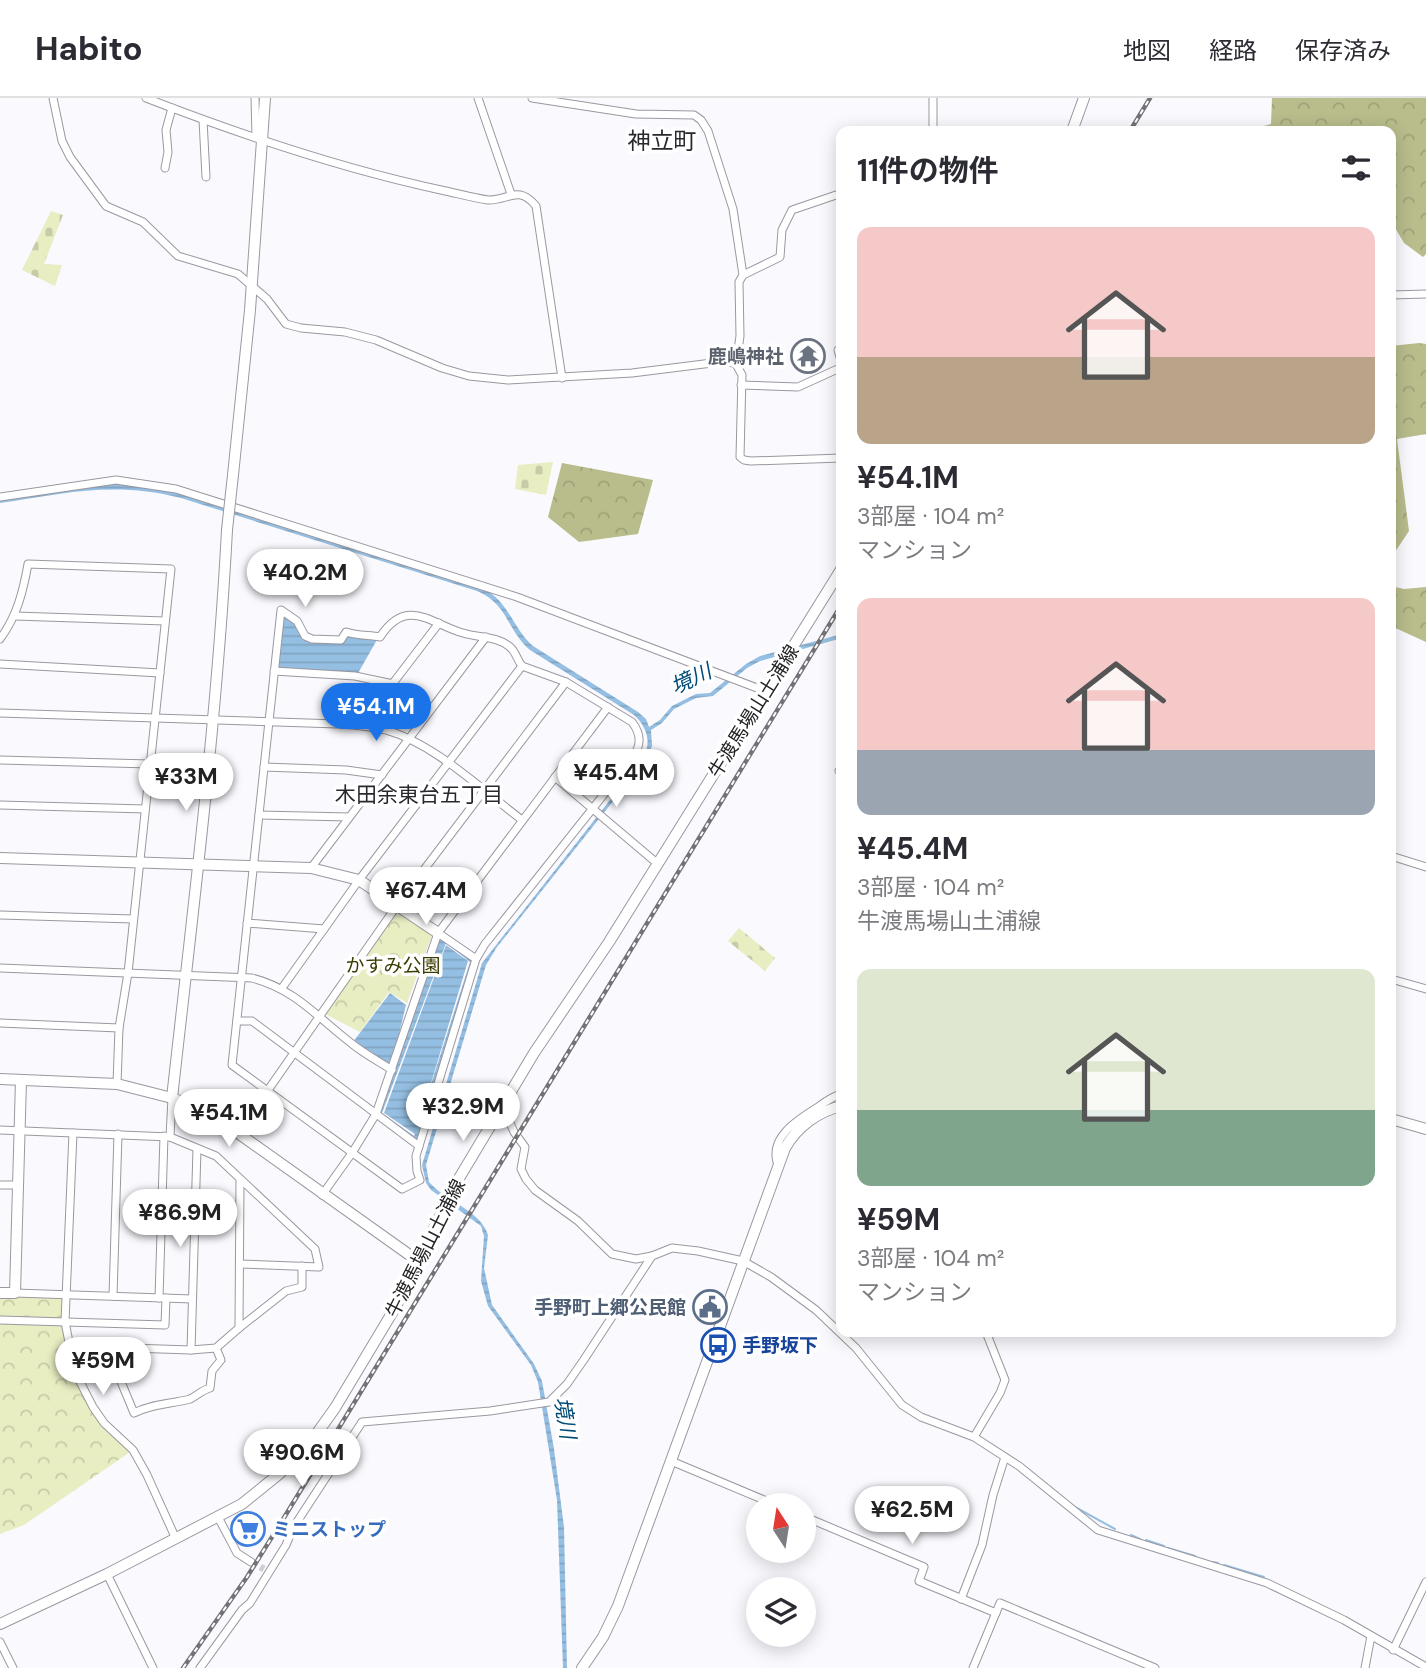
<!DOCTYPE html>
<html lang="ja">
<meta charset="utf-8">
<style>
:root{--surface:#fff;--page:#f2f2f3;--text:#2b2b33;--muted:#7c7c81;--line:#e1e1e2;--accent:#1a73e8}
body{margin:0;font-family:"DM Sans","Noto Sans JP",sans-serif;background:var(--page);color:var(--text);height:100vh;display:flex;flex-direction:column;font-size:26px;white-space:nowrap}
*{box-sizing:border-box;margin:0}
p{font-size:23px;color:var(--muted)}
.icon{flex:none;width:38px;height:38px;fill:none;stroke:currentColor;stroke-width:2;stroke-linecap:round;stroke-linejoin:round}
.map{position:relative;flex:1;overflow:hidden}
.sheet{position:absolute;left:836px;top:28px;width:560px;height:1211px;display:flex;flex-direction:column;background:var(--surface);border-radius:14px;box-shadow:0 4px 18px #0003}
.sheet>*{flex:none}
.needle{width:46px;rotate:348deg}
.tools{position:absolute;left:746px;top:1395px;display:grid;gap:14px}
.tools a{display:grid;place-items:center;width:70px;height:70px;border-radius:50%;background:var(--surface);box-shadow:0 4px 18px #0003;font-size:35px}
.price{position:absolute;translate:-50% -60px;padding:0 16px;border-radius:24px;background:#fff;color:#222;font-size:23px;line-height:46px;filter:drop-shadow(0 2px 4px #0008)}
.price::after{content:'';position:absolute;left:50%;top:42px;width:21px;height:16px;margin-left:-10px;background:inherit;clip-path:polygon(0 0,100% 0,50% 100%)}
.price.active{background:var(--accent);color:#fff}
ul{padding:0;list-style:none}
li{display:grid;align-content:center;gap:14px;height:371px;padding:0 21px}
li span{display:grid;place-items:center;height:217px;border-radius:14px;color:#555}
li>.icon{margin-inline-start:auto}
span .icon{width:126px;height:126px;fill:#fffc;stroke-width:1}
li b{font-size:30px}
h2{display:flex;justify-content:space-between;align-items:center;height:84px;padding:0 21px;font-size:30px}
header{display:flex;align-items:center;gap:42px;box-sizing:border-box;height:98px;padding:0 35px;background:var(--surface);border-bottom:2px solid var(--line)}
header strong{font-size:33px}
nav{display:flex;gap:38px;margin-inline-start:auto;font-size:24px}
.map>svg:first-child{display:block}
</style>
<header>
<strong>Habito</strong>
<nav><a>地図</a><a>経路</a><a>保存済み</a></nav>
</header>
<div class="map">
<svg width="1426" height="1570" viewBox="0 0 1426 1570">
<defs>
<pattern id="forest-crowns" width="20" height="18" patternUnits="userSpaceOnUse" patternTransform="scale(1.75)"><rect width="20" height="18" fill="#b9bd8c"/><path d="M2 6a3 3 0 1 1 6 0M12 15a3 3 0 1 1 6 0" fill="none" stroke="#9fa279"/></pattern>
<pattern id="cemetery-stones" width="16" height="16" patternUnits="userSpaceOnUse" patternTransform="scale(1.75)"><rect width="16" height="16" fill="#e9edc2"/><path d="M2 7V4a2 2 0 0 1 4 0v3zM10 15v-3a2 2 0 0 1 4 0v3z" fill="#c8cba7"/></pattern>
<pattern id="park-crowns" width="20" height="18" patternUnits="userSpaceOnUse" patternTransform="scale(1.75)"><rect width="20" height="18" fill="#e9edc2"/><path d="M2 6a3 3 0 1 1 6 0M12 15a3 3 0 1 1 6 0" fill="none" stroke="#c8cba7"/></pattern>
<pattern id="water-rules" width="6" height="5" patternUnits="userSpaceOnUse" patternTransform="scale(1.75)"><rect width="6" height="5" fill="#95bfe2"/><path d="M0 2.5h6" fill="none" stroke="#80a4c2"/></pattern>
</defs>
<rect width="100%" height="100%" fill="#faf9fe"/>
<g fill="url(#forest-crowns)">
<path d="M1272,0H1426V156L1423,159L1404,145L1391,123V33H1235L1250,32L1271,26Z"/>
<path d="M1419,245L1426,246V336L1397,341L1409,433L1391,460V392L1395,377L1391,372V248Z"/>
<path d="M562,365L653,382L638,436L579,444L548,419Z"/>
<path d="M1391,488L1404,491L1426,489V544L1391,528Z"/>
</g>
<g fill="url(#cemetery-stones)">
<path d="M51,113L63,117L44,166L62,167L55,188L22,172Z"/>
<path d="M553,364L546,397L515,391L518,367Z"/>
<path d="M739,830L775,860L765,873L728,843Z"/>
</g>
<g fill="url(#park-crowns)">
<path d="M398,813L432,837L407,905L389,894L360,934L325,916Z"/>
<path d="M0,1195L67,1197C64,1235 71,1274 92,1307C102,1323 119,1338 133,1352L24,1427L0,1436Z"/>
</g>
<g fill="url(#water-rules)" fill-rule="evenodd">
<path d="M109,386H129L183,396L488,493C510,508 514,531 533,548L638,614L646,621L649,629L660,622L672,608L696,596L710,595L746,566L760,558L842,536V540L760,563L747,570L713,598L696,600L674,611L662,625L651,632L652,648L645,663L497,849L486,867L426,1067L429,1084L434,1089C451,1105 481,1114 488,1137L484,1170L492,1207L534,1266L542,1283L554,1351L564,1429L567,1570H563L557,1402L538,1284L531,1267L488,1208L481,1183L484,1138L481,1128L431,1092L426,1085L422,1067L482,865L643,660C652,644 647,629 634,617L530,552C506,531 509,507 477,493L181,400C114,383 67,395 0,405V402Z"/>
<path d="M282,514L295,524L304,539L341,544L347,536L378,540L357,577L276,571Z"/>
<path d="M439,837L474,862L419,1045L378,1015ZM446,845L470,864L424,1008L468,863L446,847L384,1015L415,1036L414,1038L382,1015Z"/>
<path d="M390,895L406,907L391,970L353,944Z"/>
</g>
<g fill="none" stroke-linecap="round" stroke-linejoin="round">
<g stroke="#95bfe2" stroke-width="2">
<path d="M1075,1409L1115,1431"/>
<path d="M1131,1437L1140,1441"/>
<path d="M1146,1442L1164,1448"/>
<path d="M1168,1450L1195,1458"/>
<path d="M1213,1464L1218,1465"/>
<path d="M1224,1467L1264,1479"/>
</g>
<path stroke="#cfced3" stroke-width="7" stroke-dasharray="7 3.5" stroke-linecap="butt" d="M251,1464L264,1471"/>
<g stroke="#9a98a0" stroke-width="9">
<g id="street">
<path d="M53,0L62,43L70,59L106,108L143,124L178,158L238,176L267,201L286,226L301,230L345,234L376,242L442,270L469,278L508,282L632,275L728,263L736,266"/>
<path d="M146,0C239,36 343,71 441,92C456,95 473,100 488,102C508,103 518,86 536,108L562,280"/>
<path d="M255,0L256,39"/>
<path d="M478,0L511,96"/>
<path d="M532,0L636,16L694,17L701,22L708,33L733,111L743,177L739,184L740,238L736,266L742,277L740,359L744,362L751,363L842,360"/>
<path d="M203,22L206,79"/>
<path d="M933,33V0"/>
<path d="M165,70L168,54L166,32L172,10"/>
<path d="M743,177L780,159L782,132L792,112L842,95"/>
<path d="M1391,197L1426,196"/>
<path d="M838,252L842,266"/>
<path d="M741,287L798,289L842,269"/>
<path d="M0,399L116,382L176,391L517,499L765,593"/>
<path d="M281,512L297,523L305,538L312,541L341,542L346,534C358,538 368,537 380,539C407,498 431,526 463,535C479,540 497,538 510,549C516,554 517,562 522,568L566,584L632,624C642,637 641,648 632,661L485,846L476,861L416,1058L417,1073L420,1082L402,1091L232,967Z"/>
<path d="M15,518L165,523"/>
<path d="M0,541C17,518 23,494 28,466L171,471L128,875L119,930L117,986"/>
<path d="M0,566L160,575"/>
<path d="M274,573L355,578L393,586"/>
<path d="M0,615L338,626C354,627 370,628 386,632C435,646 482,692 522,722"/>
<path d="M361,627L439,525"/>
<path d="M0,662L150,666"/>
<path d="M264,669L346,672L382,677"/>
<path d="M839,673L842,674"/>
<path d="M555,679L658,766"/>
<path d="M0,707L145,711"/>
<path d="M259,717L349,719"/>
<path d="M1391,758L1426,769"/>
<path d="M311,770L486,539"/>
<path d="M0,817L133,821"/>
<path d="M247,825L324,831"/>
<path d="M438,835L476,861"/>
<path d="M0,870L252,880C295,891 317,919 351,945C363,955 378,963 392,972"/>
<path d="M1391,881L1426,891"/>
<path d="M282,890L359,782L522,568"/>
<path d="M237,923H252L419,1048"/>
<path d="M0,925L119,930"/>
<path d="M503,1009L514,1034L525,1049L521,1071L526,1081L535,1092L578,1123L612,1156L636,1161L652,1158"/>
<path d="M0,1032L170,1039L216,1058L315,1151L319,1169L240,1166"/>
<path d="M73,1035L65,1224L75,1274L93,1309L104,1325L133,1352L147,1377L176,1441"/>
<path d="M238,1035L398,806L566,584"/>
<path d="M170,1039L172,1000"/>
<path d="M778,1067C768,1040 797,1022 818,1009C825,1004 833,998 842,996"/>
<path d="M0,1087H18"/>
<path d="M322,1097L352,1055L376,1016L438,835L608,609"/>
<path d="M15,1195L192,1201"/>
<path d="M113,1198L118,1036"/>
<path d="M159,1200L164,1038"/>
<path d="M0,1222L165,1227L166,1200"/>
<path d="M239,1230L286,1193L302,1189V1168"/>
<path d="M69,1248L191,1252L216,1250L239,1230L240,1082"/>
<path d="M107,1250L134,1315C151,1306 171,1306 190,1301C197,1298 202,1292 210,1290L212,1273L221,1262L216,1250"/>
<path d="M191,1252L197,1051"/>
<path d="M974,1339L1000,1295L1005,1282L986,1234"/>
<path d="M671,1363L776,1407"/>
<path d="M803,1418L924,1469L919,1483L996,1515"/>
<path d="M218,1419L237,1455L251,1464"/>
<path d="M107,1476L153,1570"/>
<path d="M961,1501L982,1447L993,1397L1005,1359"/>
<path d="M0,1544L13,1570"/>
<path d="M1393,1552L1426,1484"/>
<path d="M200,1570L242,1512L250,1505L286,1447L293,1430L362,1324L490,1313L549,1304L567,1286L583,1263L652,1158L672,1150L698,1153L743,1163L771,1179L816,1212L856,1250L902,1307L921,1319L974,1339L1019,1368L1098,1432L1267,1485L1344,1522L1426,1569"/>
<path d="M973,1570L1000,1505L1155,1570"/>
<path d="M1365,1570L1371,1538"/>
</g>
</g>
<g stroke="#9a98a0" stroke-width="12">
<g id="secondary">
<path d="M1072,33L1084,0"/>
<path d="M233,377L250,212L265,0"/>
<path d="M0,760L311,770L359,782L438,835"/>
<path d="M0,981L117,986L172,1000L197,1010L238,1035L418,1163"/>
<path d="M172,1000C193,811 217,622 227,432"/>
<path d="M1391,1021L1426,1031"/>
<path d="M0,1195H15L21,982"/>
<path d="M0,1526L107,1476L242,1406L279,1376L315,1338L335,1310L395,1210L458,1082L534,955L609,844L842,470"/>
<path d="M582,1570L603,1539L618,1508L785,1050C797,1029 818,1013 842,1008"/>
</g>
</g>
<use href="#street" stroke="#fff" stroke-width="7"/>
<use href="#secondary" stroke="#fff" stroke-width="10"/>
<g stroke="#737276" stroke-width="4.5">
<g id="rail">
<path d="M1130,33L1150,0"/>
<path d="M183,1570L247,1479L282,1423L842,506"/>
</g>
</g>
<use href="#rail" stroke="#fff" stroke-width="2" stroke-dasharray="5" stroke-linecap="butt"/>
<g stroke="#9a98a0" stroke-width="12" stroke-linecap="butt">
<path id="secondary-bridge" d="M227,432L233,377"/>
</g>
<use href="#secondary-bridge" stroke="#fff" stroke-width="10"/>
</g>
<defs>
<g id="temple-ring" transform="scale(1.75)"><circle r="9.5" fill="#fff" stroke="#6b7280" stroke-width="1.5"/><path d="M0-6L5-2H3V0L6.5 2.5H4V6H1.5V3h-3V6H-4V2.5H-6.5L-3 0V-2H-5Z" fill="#6b7280"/></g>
<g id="civic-ring" transform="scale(1.75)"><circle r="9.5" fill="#fff" stroke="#5c6f8a" stroke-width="1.5"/><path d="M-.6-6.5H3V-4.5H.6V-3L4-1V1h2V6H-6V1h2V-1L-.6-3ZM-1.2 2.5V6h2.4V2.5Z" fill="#5c6f8a"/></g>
<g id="bus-ring" transform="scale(1.75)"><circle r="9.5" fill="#fff" stroke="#1a4fb4" stroke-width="1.5"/><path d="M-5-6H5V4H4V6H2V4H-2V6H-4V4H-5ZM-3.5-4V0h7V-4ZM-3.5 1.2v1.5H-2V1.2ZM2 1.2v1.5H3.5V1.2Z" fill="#1a4fb4"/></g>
<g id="supermarket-ring" transform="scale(1.75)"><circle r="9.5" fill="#fff" stroke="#3f7fe0" stroke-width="1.5"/><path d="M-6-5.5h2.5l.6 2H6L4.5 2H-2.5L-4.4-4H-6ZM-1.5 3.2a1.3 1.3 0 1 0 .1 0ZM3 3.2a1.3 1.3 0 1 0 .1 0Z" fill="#3f7fe0"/></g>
</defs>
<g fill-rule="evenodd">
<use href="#temple-ring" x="808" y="258"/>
<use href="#civic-ring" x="710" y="1209"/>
<use href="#bus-ring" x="718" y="1247"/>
<use href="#supermarket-ring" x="248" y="1431"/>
</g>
<g text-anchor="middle" stroke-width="7" stroke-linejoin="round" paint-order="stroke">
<g font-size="19" font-weight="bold" fill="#5b616d" stroke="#fff" text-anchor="end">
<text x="784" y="265">鹿嶋神社</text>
</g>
<g font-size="19" fill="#232225" stroke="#fff">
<text transform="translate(753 613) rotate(-58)" y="7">牛渡馬場山土浦線</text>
<text transform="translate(425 1150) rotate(-63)" y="7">牛渡馬場山土浦線</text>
</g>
<g font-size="19" fill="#3a3c00" stroke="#fff">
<text x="393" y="874">かすみ公園</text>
</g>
<g font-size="19" font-weight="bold" fill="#4e5e75" stroke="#fff" text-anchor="end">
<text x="686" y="1216">手野町上郷公民館</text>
</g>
<g font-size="19" font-weight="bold" fill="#164399" stroke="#fff" text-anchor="start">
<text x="742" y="1254">手野坂下</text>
</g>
<g font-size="19" font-weight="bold" fill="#366cbe" stroke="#fff" text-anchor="start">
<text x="272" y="1438">ミニストップ</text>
</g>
<g font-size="21" font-style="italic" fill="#004c77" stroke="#fff">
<text transform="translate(691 581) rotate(-25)" y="7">境川</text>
<text transform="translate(565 1320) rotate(81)" y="7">境川</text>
</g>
<g font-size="21" fill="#2a282f" stroke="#fff">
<text x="419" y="704">木田余東台五丁目</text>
</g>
<g font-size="23" fill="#2a282f" stroke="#fff">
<text x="662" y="51">神立町</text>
</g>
</g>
</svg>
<div class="tools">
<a><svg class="needle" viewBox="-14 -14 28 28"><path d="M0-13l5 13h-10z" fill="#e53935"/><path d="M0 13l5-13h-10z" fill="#7c7c81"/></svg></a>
<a><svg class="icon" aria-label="layers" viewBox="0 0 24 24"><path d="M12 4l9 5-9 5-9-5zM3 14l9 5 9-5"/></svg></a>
</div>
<b class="price" style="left:305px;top:511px">¥40.2M</b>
<b class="price active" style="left:376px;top:645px">¥54.1M</b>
<b class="price" style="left:616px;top:711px">¥45.4M</b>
<b class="price" style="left:186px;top:715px">¥33M</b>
<b class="price" style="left:426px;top:829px">¥67.4M</b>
<b class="price" style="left:463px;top:1045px">¥32.9M</b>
<b class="price" style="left:229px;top:1051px">¥54.1M</b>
<b class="price" style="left:180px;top:1151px">¥86.9M</b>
<b class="price" style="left:103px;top:1299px">¥59M</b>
<b class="price" style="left:302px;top:1391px">¥90.6M</b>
<b class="price" style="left:912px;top:1448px">¥62.5M</b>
<section class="sheet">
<h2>11件の物件<svg class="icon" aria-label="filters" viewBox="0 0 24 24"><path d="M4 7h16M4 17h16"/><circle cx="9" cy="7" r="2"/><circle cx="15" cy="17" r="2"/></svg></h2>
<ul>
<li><span style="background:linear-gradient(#f6c9c9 60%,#b9a48a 0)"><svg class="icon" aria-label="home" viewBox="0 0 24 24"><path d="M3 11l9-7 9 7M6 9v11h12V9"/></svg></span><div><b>¥54.1M</b><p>3部屋 · 104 m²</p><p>マンション</p></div></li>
<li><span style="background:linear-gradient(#f6c9c9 70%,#9aa5b1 0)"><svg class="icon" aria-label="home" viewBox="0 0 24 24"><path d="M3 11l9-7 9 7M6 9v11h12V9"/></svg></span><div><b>¥45.4M</b><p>3部屋 · 104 m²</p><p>牛渡馬場山土浦線</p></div></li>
<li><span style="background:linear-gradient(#dfe7d0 65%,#7fa58c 0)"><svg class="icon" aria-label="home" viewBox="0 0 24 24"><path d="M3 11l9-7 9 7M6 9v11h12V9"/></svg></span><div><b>¥59M</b><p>3部屋 · 104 m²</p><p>マンション</p></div></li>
</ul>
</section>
</div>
